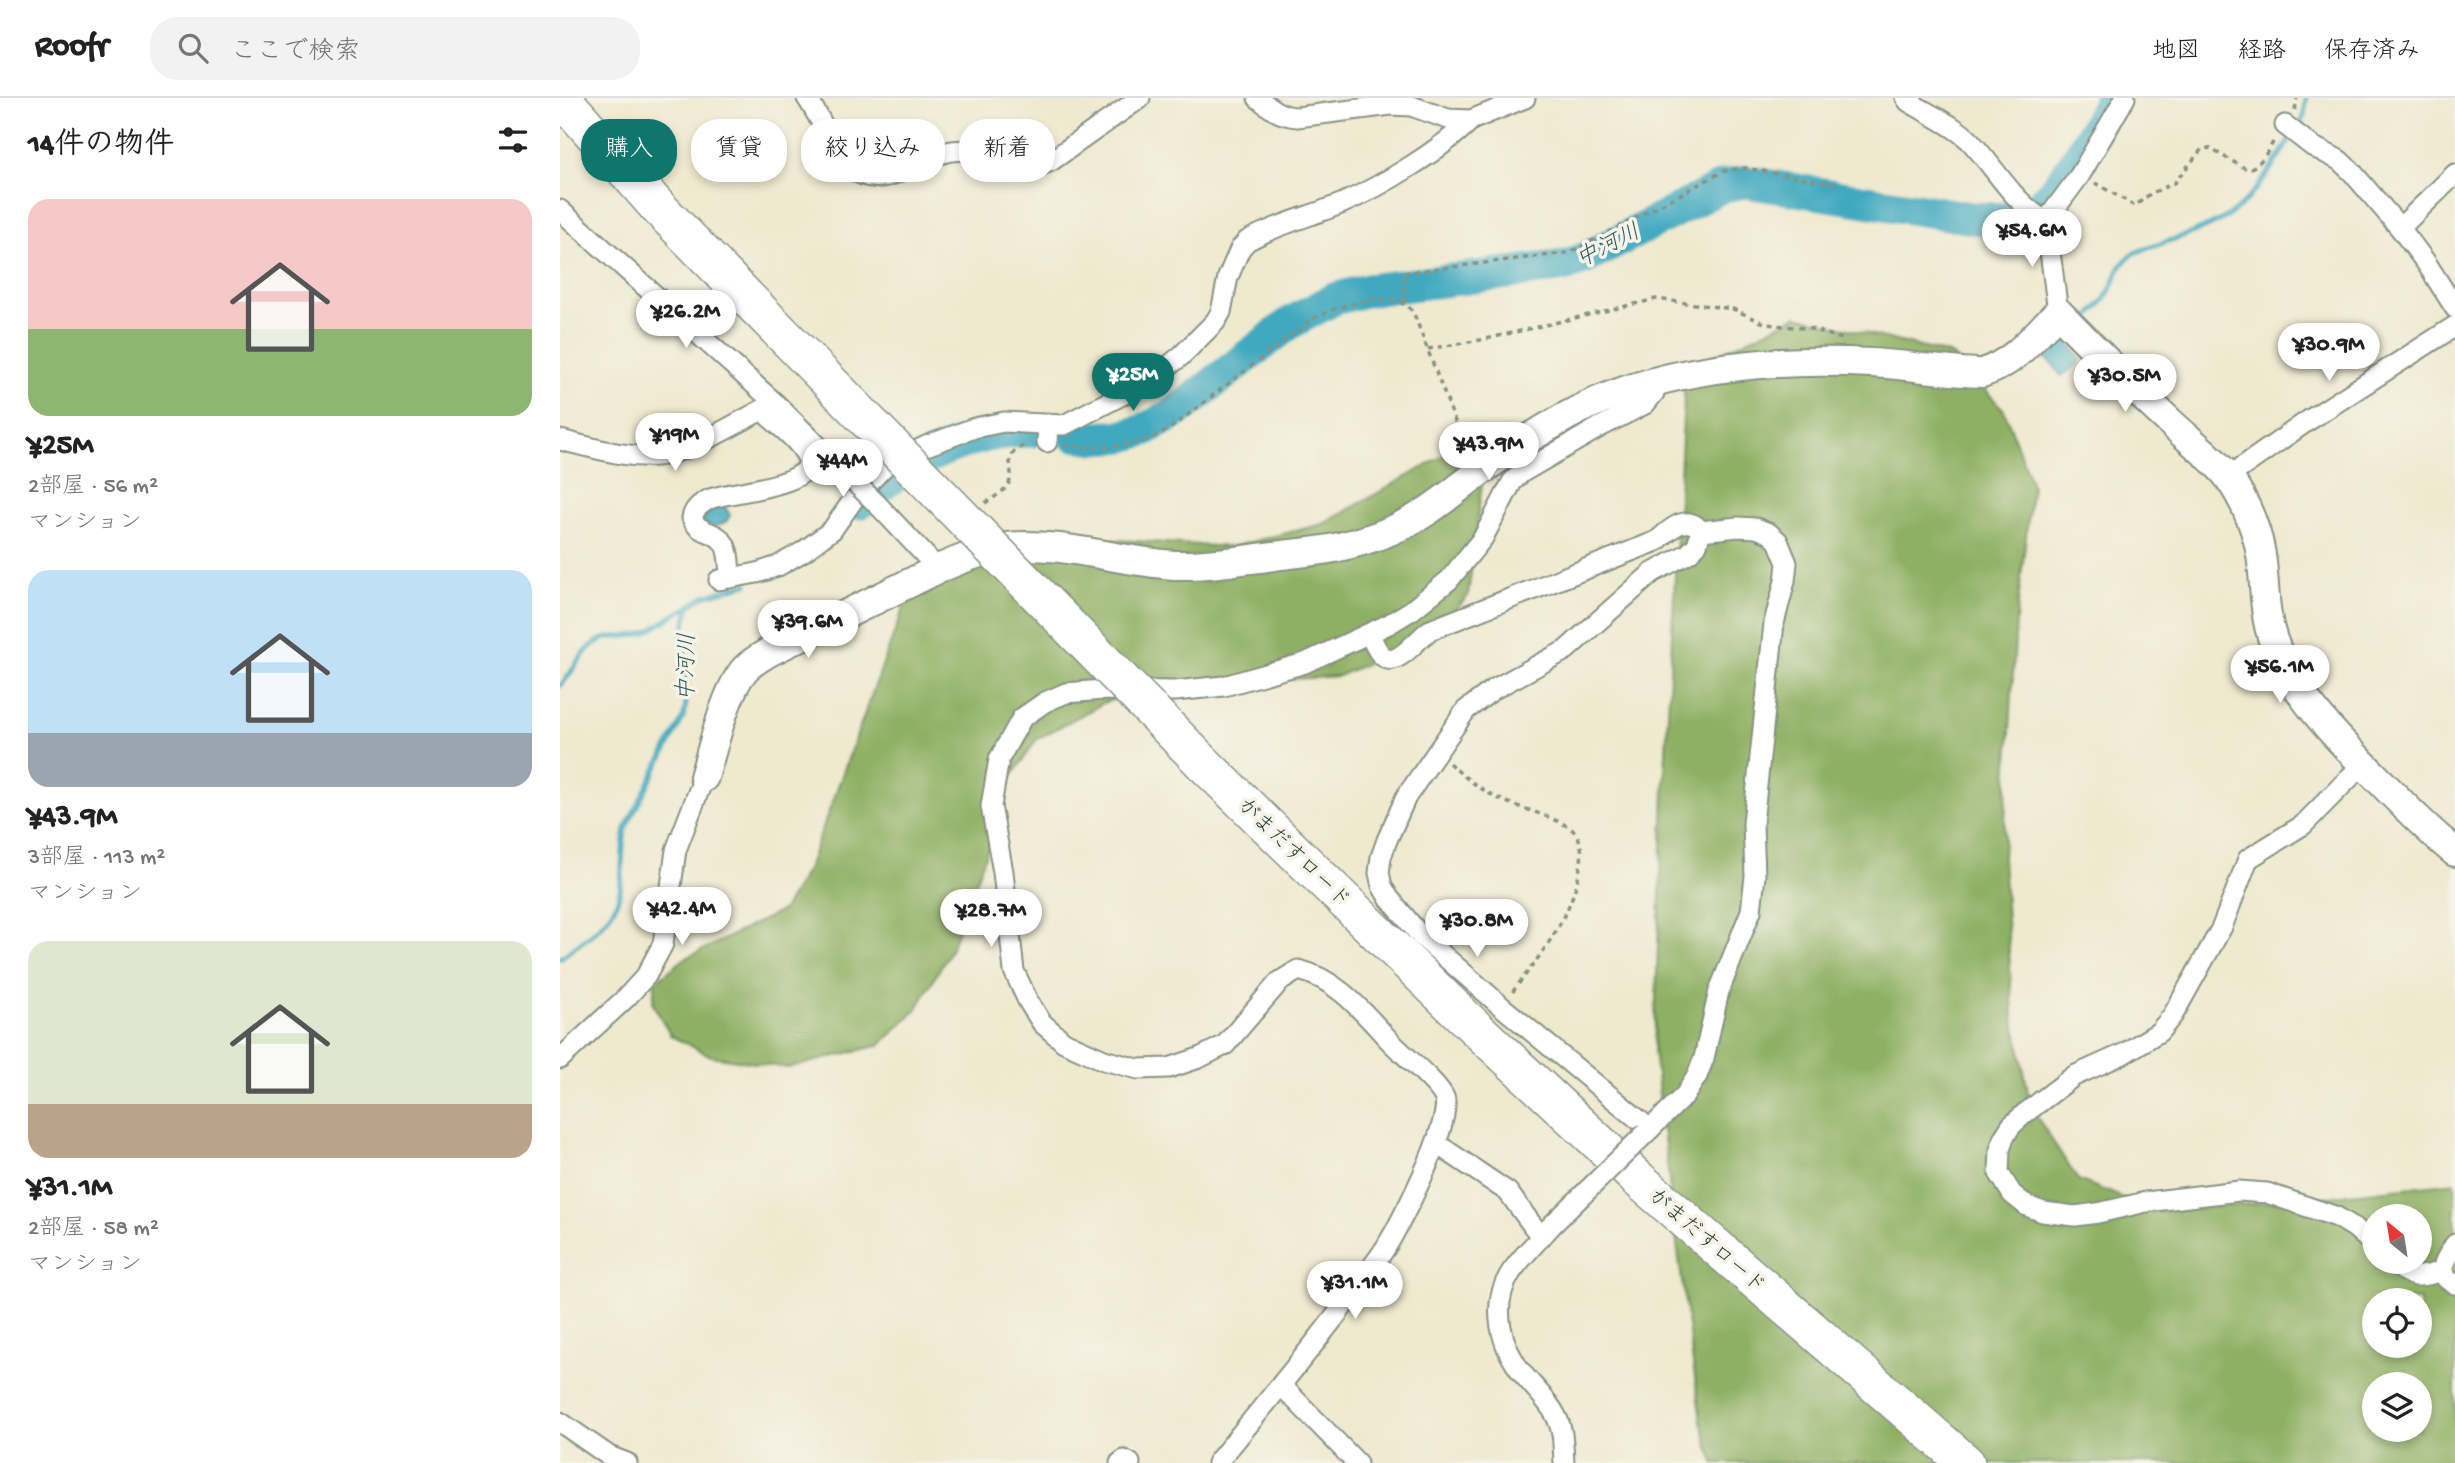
<!DOCTYPE html>
<html lang="ja">
<meta charset="utf-8">
<style>
:root{--surface:#fff;--page:#f2f2f2;--text:#222;--muted:#767676;--line:#e0e0e0;--accent:#0f766e}
body{margin:0;font-family:"Gochi Hand","Klee One",sans-serif;background:var(--page);color:var(--text);height:100vh;display:flex;flex-direction:column;font-size:26px;white-space:nowrap}
*{box-sizing:border-box;margin:0}
p{font-size:23px;color:var(--muted)}
.icon{flex:none;width:38px;height:38px;fill:none;stroke:currentColor;stroke-width:2;stroke-linecap:round;stroke-linejoin:round}
.map{position:relative;flex:1;overflow:hidden}
.sheet{display:flex;flex-direction:column;background:var(--surface);width:560px}
.sheet>*{flex:none}
.banner{position:absolute;left:21px;top:21px;width:665px;height:63px;display:flex;gap:14px}
.needle{width:46px;rotate:330deg}
.fabs{position:absolute;left:1802px;top:1106px;display:grid;gap:14px}
.fabs a{display:grid;place-items:center;width:70px;height:70px;border-radius:50%;background:var(--surface);box-shadow:0 4px 10px #0003;font-size:35px}
.price{position:absolute;translate:-50% -60px;padding:0 16px;border-radius:24px;background:#fff;color:#222;font-size:23px;line-height:46px;filter:drop-shadow(0 2px 4px #0008)}
.price::after{content:'';position:absolute;left:50%;top:42px;width:21px;height:16px;margin-left:-10px;background:inherit;clip-path:polygon(0 0,100% 0,50% 100%)}
.price.selected{background:var(--accent);color:#fff}
ul{padding:0;list-style:none}
li{display:grid;align-content:center;gap:14px;height:371px;padding:0 28px}
li span{display:grid;place-items:center;height:217px;border-radius:21px;color:#555}
li>.icon{margin-inline-start:auto}
span .icon{width:126px;height:126px;fill:#fffc;stroke-width:1}
li b{font-size:30px}
h2{display:flex;justify-content:space-between;align-items:center;height:84px;padding:0 28px;font-size:30px}
.tag{padding:0 24px;border-radius:28px;background:var(--surface);box-shadow:0 4px 10px #0003;font-size:24px;line-height:63px}
.tag.selected{background:var(--accent);color:#fff}
header{display:flex;align-items:center;gap:42px;box-sizing:border-box;height:98px;padding:0 35px;background:var(--surface);border-bottom:2px solid var(--line)}
header strong{font-size:33px}
nav{display:flex;gap:38px;margin-inline-start:auto;font-size:24px}
.search{width:490px;height:63px;background:var(--page);display:flex;align-items:center;gap:18px;box-sizing:border-box;padding:0 24px;border-radius:28px;color:var(--muted);font-size:26px}
main{display:flex;flex:1;min-height:0}
.map>svg:first-child{display:block}
</style>
<header>
<strong>Roofr</strong>
<div class="search"><svg class="icon" aria-label="search" viewBox="0 0 24 24"><circle cx="10" cy="10" r="6"/><path d="M15 15l6 6"/></svg>ここで検索</div>
<nav><a>地図</a><a>経路</a><a>保存済み</a></nav>
</header>
<main>
<section class="sheet">
<h2>14件の物件<svg class="icon" aria-label="filters" viewBox="0 0 24 24"><path d="M4 7h16M4 17h16"/><circle cx="9" cy="7" r="2"/><circle cx="15" cy="17" r="2"/></svg></h2>
<ul>
<li><span style="background:linear-gradient(#f6c9c9 60%,#8fb573 0)"><svg class="icon" aria-label="home" viewBox="0 0 24 24"><path d="M3 11l9-7 9 7M6 9v11h12V9"/></svg></span><div><b>¥25M</b><p>2部屋 · 56 m²</p><p>マンション</p></div></li>
<li><span style="background:linear-gradient(#bfe0f5 75%,#9aa5b1 0)"><svg class="icon" aria-label="home" viewBox="0 0 24 24"><path d="M3 11l9-7 9 7M6 9v11h12V9"/></svg></span><div><b>¥43.9M</b><p>3部屋 · 113 m²</p><p>マンション</p></div></li>
<li><span style="background:linear-gradient(#dfe7d0 75%,#b9a48a 0)"><svg class="icon" aria-label="home" viewBox="0 0 24 24"><path d="M3 11l9-7 9 7M6 9v11h12V9"/></svg></span><div><b>¥31.1M</b><p>2部屋 · 58 m²</p><p>マンション</p></div></li>
</ul>
</section>
<div class="map">
<svg width="1895" height="1365" viewBox="0 0 1895 1365">
<rect width="100%" height="100%" fill="#f7f3e8"/>
<filter id="ink" filterUnits="userSpaceOnUse"><feTurbulence type="fractalNoise" baseFrequency=".0143" numOctaves="2"/><feDisplacementMap in="SourceGraphic" scale="14" xChannelSelector="R" yChannelSelector="G"/><feConvolveMatrix kernelMatrix="1 2 1 2 8 2 1 2 1" color-interpolation-filters="sRGB"/></filter>
<filter id="wash" filterUnits="userSpaceOnUse"><feTurbulence type="fractalNoise" baseFrequency=".00686" numOctaves="4" result="noise"/><feDisplacementMap in="SourceGraphic" scale="28" xChannelSelector="R" yChannelSelector="G"/><feGaussianBlur stdDeviation="1.57" result="paint"/><feColorMatrix in="noise" values="0 0 0 0 0 0 0 0 0 0 0 0 0 0 0 0 0 1.4 0 .05"/><feComposite in="paint" operator="in"/></filter>
<g filter="url(#wash)">
<rect width="100%" height="100%" fill="#efe9cf"/>
<g fill="#8eb063" stroke="#56764c" stroke-width="2" fill-rule="evenodd">
<path d="M1237,218L1392,257L1444,312L1472,387L1456,522L1443,760L1453,916L1471,1010L1518,1082L1599,1114L1746,1101L1895,1084V1365H1154L1141,1324L1112,1109L1094,952L1104,694L1125,281L1143,263ZM1815,1118H1860V1164H1815ZM1815,1202H1860V1248H1815ZM1815,1286H1860V1332H1815Z"/>
<path d="M890,354L916,361L922,385L908,498L882,527L829,556L778,578L663,586L547,603L477,641L447,686L430,745L391,851L356,912L320,947L228,970L151,958L111,938L93,906L95,884L124,861L223,812L248,770L345,506L392,465L444,444L526,440L671,449L763,426Z"/>
</g>
<g fill="#3fa9bf" stroke="#2f737a" stroke-width="2">
<path d="M1505,240L1520,260L1517,267L1501,278L1491,264L1480,257L1492,244L1495,246Z"/>
<path d="M164,407L170,417L167,423L156,429L142,425V416L147,412Z"/>
</g>
<g fill="none" stroke-linecap="round" stroke-linejoin="round">
<g stroke="#3fa9bf" stroke-width="5">
<path d="M1738,31L1744,18L1746,0"/>
<path d="M1521,227C1530,218 1541,208 1547,197C1560,178 1552,173 1574,155C1603,144 1640,135 1666,119C1695,101 1713,66 1732,39"/>
<path d="M213,479L238,469L251,460"/>
<path d="M0,588C13,575 19,557 34,546C47,536 61,540 76,537C94,534 111,516 129,509"/>
<path d="M0,860C23,843 56,823 60,792C64,770 60,749 67,727L124,618L127,599L124,532L129,509L144,498L187,486"/>
</g>
<g stroke="#3fa9bf" stroke-width="33">
<path d="M514,337L535,340L564,338L584,332L615,315L730,225L774,201L808,192L1004,168L1024,161L1163,88L1186,84L1412,120C1428,121 1445,122 1461,118C1497,107 1533,32 1552,0"/>
<path d="M300,405C345,365 410,333 471,333"/>
</g>
</g>
</g>
<g filter="url(#ink)">
<g fill="none" stroke-linecap="round" stroke-linejoin="round">
<g stroke="#879382" stroke-width="23">
<g id="street">
<path d="M247,0C259,17 276,56 289,68C327,103 366,46 405,53C412,55 418,59 424,62C448,75 467,75 491,63L580,0"/>
<path d="M698,0C711,11 720,18 737,19L831,7L851,8L888,21L911,22L965,0"/>
<path d="M1346,0L1349,4C1367,15 1396,28 1410,43C1435,69 1453,105 1486,123"/>
<path d="M1725,27L1752,48L1779,62L1792,74L1840,130L1867,166L1895,210"/>
<path d="M0,112L215,305L277,367"/>
<path d="M1840,130L1895,76"/>
<path d="M1498,214L1486,123L1520,77L1565,0"/>
<path d="M0,342C30,349 64,360 96,358C131,355 181,322 213,306"/>
<path d="M487,344L488,326"/>
<path d="M1668,379L1746,324L1895,228"/>
<path d="M317,406L378,471"/>
<path d="M170,479C169,468 170,453 163,444C155,432 138,436 132,420C134,410 141,405 150,401C164,394 261,388 247,359C238,341 216,326 202,312"/>
<path d="M159,482L197,475L218,468L244,453L272,432L296,398L325,368L366,348L414,330L444,324L504,327L591,282L621,258L655,224L661,214L668,179L680,151L687,143C717,126 752,118 783,105C822,88 881,52 911,22"/>
<path d="M810,535C827,587 847,549 870,532L1097,443C1109,432 1127,414 1141,433L1137,447L1129,455L1092,475L1006,552L934,591L906,612L846,699L827,742L821,759L819,775L822,788L829,800L860,837L941,908L1090,1031"/>
<path d="M1803,666L1743,727L1688,761L1662,829L1613,917L1599,934L1563,956L1514,978L1464,1016L1451,1028L1444,1039L1440,1052L1439,1075L1452,1096L1467,1108L1483,1114L1515,1118L1538,1115L1586,1104L1679,1093L1707,1095L1777,1119L1795,1130L1815,1148"/>
<path d="M0,961L66,900L86,878L103,846L116,752L144,679"/>
<path d="M1086,1035L1125,997L1137,978L1144,960L1159,893L1191,813L1195,778L1193,726L1214,525L1225,483L1227,465L1218,443L1209,435L1196,430L1178,429L1141,433"/>
<path d="M877,1046L948,1094L981,1139"/>
<path d="M992,1127C978,1143 961,1159 950,1176C930,1208 941,1249 963,1276C974,1290 988,1302 996,1318C1004,1333 1003,1349 1004,1365"/>
<path d="M1895,1146C1886,1160 1873,1176 1895,1186"/>
<path d="M1833,1164C1851,1181 1858,1181 1882,1173"/>
<path d="M721,1287L797,1365"/>
<path d="M0,1324L49,1358L67,1365"/>
<path d="M560,1365L564,1362L570,1365"/>
<path d="M657,1365C713,1296 771,1228 822,1155C837,1134 895,1021 884,999C877,984 842,956 829,942C803,914 776,880 738,872L719,884L665,947L639,960L609,970L578,971L544,962L504,944L482,925L468,903L454,873L443,774L431,708L439,661L462,620L485,604L506,595L543,592L615,593L664,588L745,565L829,526L852,512L889,482L923,440L952,384L961,375L1040,329L1085,306L1094,295L1098,282"/>
</g>
</g>
<g stroke="#879382" stroke-width="32">
<path id="secondary" d="M144,679C153,650 166,591 186,570C192,564 201,559 209,554L378,471C399,462 423,452 446,449C503,443 558,464 615,467C648,468 681,462 714,458C735,455 758,454 779,449C806,443 832,434 856,420C876,409 892,395 910,381C940,358 973,337 1007,318C1097,269 1211,260 1312,265C1349,267 1385,274 1422,275C1456,264 1473,239 1498,214C1534,251 1570,287 1608,322C1624,338 1657,363 1669,380C1686,404 1699,436 1702,464C1705,491 1704,516 1713,542C1734,599 1780,643 1822,685C1845,709 1869,733 1895,754"/>
</g>
<g stroke="#879382" stroke-width="40">
<g id="highway">
<path d="M2,0L97,108"/>
<path d="M643,665L904,919L1079,1082L1406,1365"/>
</g>
</g>
<g stroke="#879382" stroke-width="3.5" stroke-dasharray="5 5" stroke-linecap="butt">
<path d="M1735,12L1737,0"/>
<path d="M1535,85L1575,108L1590,96L1614,85L1642,51L1649,50L1686,71C1700,70 1708,52 1715,41"/>
<path d="M845,204L843,175L1006,155L1019,150L1164,73L1185,70L1276,86"/>
<path d="M868,251L926,241L1096,201L1173,211L1206,226L1252,231L1282,241"/>
<path d="M504,347C542,352 573,349 608,332L752,221C776,209 837,186 854,216L902,342L907,346L916,348"/>
<path d="M425,405C433,400 443,394 448,387C458,371 437,358 468,346"/>
<path d="M889,665C902,677 916,688 932,697C955,710 983,714 1007,728C1023,737 1023,754 1020,770C1011,821 981,856 951,896"/>
</g>
<use href="#street" stroke="#fff" stroke-width="19"/>
<use href="#secondary" stroke="#fff" stroke-width="28"/>
<use href="#highway" stroke="#fff" stroke-width="37"/>
<g stroke="#879382" stroke-width="23" stroke-linecap="butt">
<g id="street-bridge">
<path d="M277,367L317,406"/>
<path d="M992,1127L1086,1035"/>
</g>
</g>
<g stroke="#879382" stroke-width="40" stroke-linecap="butt">
<path id="highway-bridge" d="M97,108L643,665"/>
</g>
<use href="#street-bridge" stroke="#fff" stroke-width="19"/>
<use href="#highway-bridge" stroke="#fff" stroke-width="37"/>
</g>
</g>
<g text-anchor="middle" stroke-width="7" stroke-linejoin="round" paint-order="stroke">
<g font-size="21" fill="#1f3d34" stroke="#f7f3e8">
<text transform="translate(735 754) rotate(44)" y="7">がまだすロード</text>
<text transform="translate(1148 1142) rotate(41)" y="7">がまだすロード</text>
</g>
<g font-size="23" font-style="italic" fill="#295d5e" stroke="#f7f3e8">
<text transform="translate(1047 146) rotate(-27)" y="8">中河川</text>
<text transform="translate(125 569) rotate(-89)" y="8">中河川</text>
</g>
</g>
</svg>
<div class="fabs">
<a><svg class="needle" viewBox="-14 -14 28 28"><path d="M0-13l5 13h-10z" fill="#e53935"/><path d="M0 13l5-13h-10z" fill="#767676"/></svg></a>
<a><svg class="icon" aria-label="locate" viewBox="0 0 24 24"><circle cx="12" cy="12" r="6"/><path d="M12 2v4M12 18v4M2 12h4M18 12h4"/></svg></a>
<a><svg class="icon" aria-label="layers" viewBox="0 0 24 24"><path d="M12 4l9 5-9 5-9-5zM3 14l9 5 9-5"/></svg></a>
</div>
<b class="price" style="left:1472px;top:171px">¥54.6M</b>
<b class="price" style="left:126px;top:252px">¥26.2M</b>
<b class="price" style="left:1769px;top:285px">¥30.9M</b>
<b class="price selected" style="left:573px;top:315px">¥25M</b>
<b class="price" style="left:1565px;top:316px">¥30.5M</b>
<b class="price" style="left:115px;top:375px">¥19M</b>
<b class="price" style="left:929px;top:384px">¥43.9M</b>
<b class="price" style="left:283px;top:401px">¥44M</b>
<b class="price" style="left:248px;top:562px">¥39.6M</b>
<b class="price" style="left:1720px;top:607px">¥56.1M</b>
<b class="price" style="left:122px;top:849px">¥42.4M</b>
<b class="price" style="left:431px;top:851px">¥28.7M</b>
<b class="price" style="left:917px;top:861px">¥30.8M</b>
<b class="price" style="left:795px;top:1223px">¥31.1M</b>
<div class="banner">
<a class="tag selected">購入</a>
<a class="tag">賃貸</a>
<a class="tag">絞り込み</a>
<a class="tag">新着</a>
</div>
</div>
</main>
